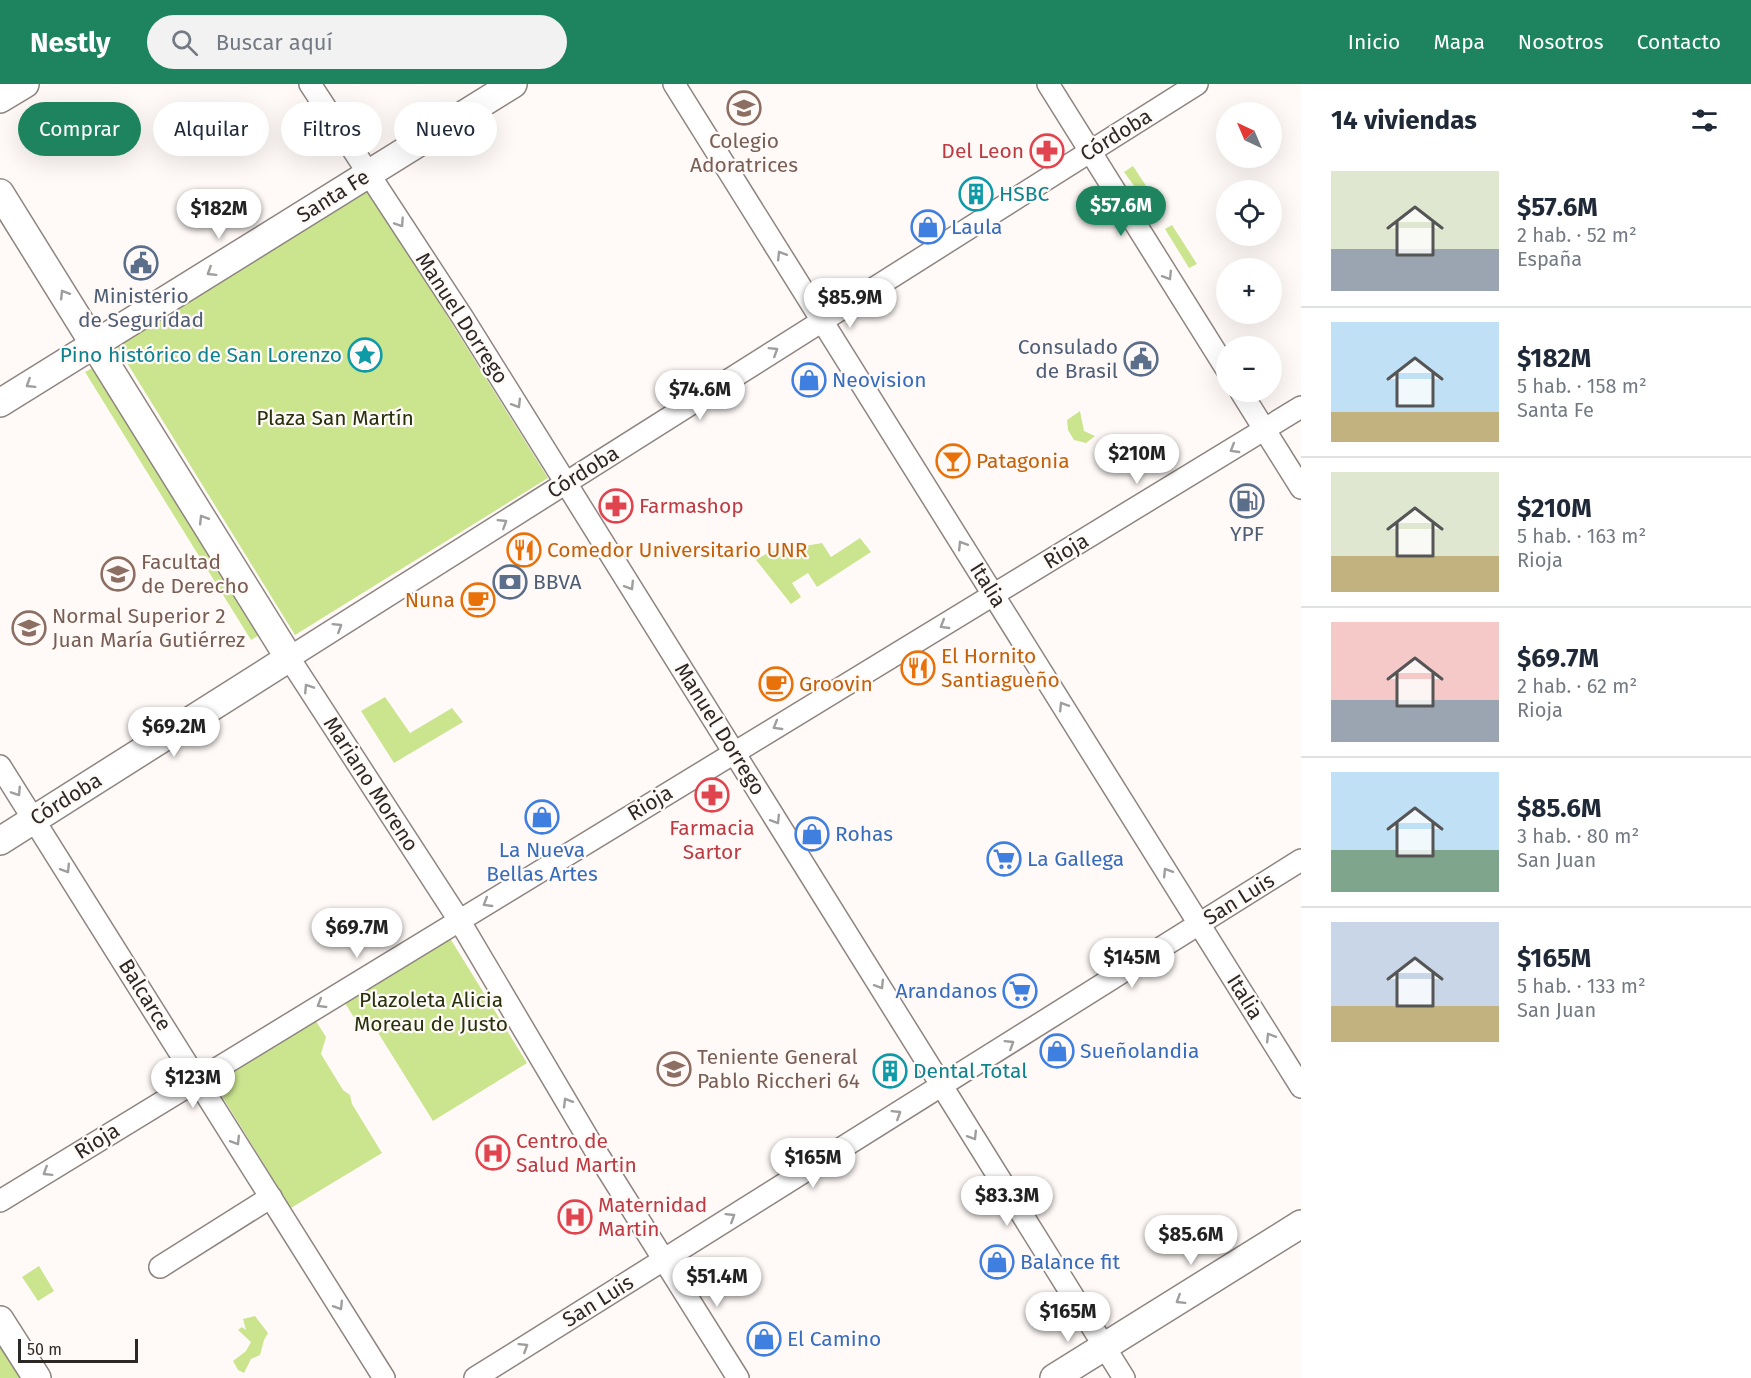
<!DOCTYPE html>
<html lang="es">
<meta charset="utf-8">
<style>
:root{--surface:#fff;--page:#f2f2f3;--text:#1f2937;--muted:#747a83;--line:#e0e1e3;--accent:#1e845f}
body{margin:0;font-family:"Fira Sans",sans-serif;background:var(--page);color:var(--text);height:100vh;display:flex;flex-direction:column;font-size:22px;white-space:nowrap}
*{box-sizing:border-box;margin:0}
p{font-size:20px;color:var(--muted)}
.icon{flex:none;width:33px;height:33px;fill:none;stroke:currentColor;stroke-width:2;stroke-linecap:round;stroke-linejoin:round}
.map{position:relative;flex:1;overflow:hidden}
.panel{display:flex;flex-direction:column;background:var(--surface);width:450px}
.panel>*{flex:none}
.guide{position:absolute;left:18px;top:18px;width:570px;height:54px;display:flex;gap:12px}
.needle{width:39px;rotate:316deg}
.buttons{position:absolute;left:1216px;top:18px;display:grid;gap:12px}
.buttons a{display:grid;place-items:center;width:66px;height:66px;border-radius:50%;background:var(--surface);box-shadow:0 6px 24px #0002;font-size:30px}
.scale{position:absolute;left:18px;bottom:15px;width:120px;box-sizing:border-box;padding-left:6px;border:3px solid #2c2826;border-top:0;font-size:16px;line-height:21px;white-space:nowrap;color:#2c2826;-webkit-text-stroke:4px #fffaf8;paint-order:stroke}
.price{position:absolute;translate:-50% -51px;padding:0 14px;border-radius:21px;background:#fff;color:#222;font-size:20px;line-height:39px;filter:drop-shadow(0 2px 3px #0008)}
.price::after{content:'';position:absolute;left:50%;top:36px;width:18px;height:14px;margin-left:-9px;background:inherit;clip-path:polygon(0 0,100% 0,50% 100%)}
.price.selected{background:var(--accent);color:#fff}
ul{padding:0;list-style:none}
li{display:flex;align-items:center;gap:18px;height:150px;padding:0 30px}
li+li{border-top:2px solid var(--line)}
li span{display:grid;place-items:center;flex:none;width:168px;height:120px;border-radius:0px;color:#555}
li>.icon{margin-inline-start:auto}
span .icon{width:72px;height:72px;fill:#fffc;stroke-width:1}
li b{font-size:26px}
h2{display:flex;justify-content:space-between;align-items:center;height:72px;padding:0 30px;font-size:26px}
.pill{padding:0 21px;border-radius:27px;background:var(--surface);box-shadow:0 6px 24px #0002;font-size:21px;line-height:54px}
.pill.selected{background:var(--accent);color:#fff}
header{display:flex;align-items:center;gap:36px;box-sizing:border-box;height:84px;padding:0 30px;background:var(--accent);color:#fff}
header strong{font-size:28px}
nav{display:flex;gap:33px;margin-inline-start:auto;font-size:21px}
.search{width:420px;height:54px;background:var(--page);display:flex;align-items:center;gap:15px;box-sizing:border-box;padding:0 21px;border-radius:33px;color:var(--muted);font-size:22px}
main{display:flex;flex:1;min-height:0}
.map>svg:first-child{display:block}
</style>
<header>
<strong>Nestly</strong>
<div class="search"><svg class="icon" aria-label="search" viewBox="0 0 24 24"><circle cx="10" cy="10" r="6"/><path d="M15 15l6 6"/></svg>Buscar aquí</div>
<nav><a>Inicio</a><a>Mapa</a><a>Nosotros</a><a>Contacto</a></nav>
</header>
<main>
<div class="map">
<svg width="1301" height="1294" viewBox="0 0 1301 1294">
<rect width="100%" height="100%" fill="#fffaf8"/>
<g fill="#cbe58f">
<path d="M1133,82L1158,120L1151,125L1124,88Z"/>
<path d="M353,104L370,108L548,394L295,551L111,253Z"/>
<path d="M1172,141L1197,180L1189,184L1165,145Z"/>
<path d="M94,283L261,550L251,556L85,288Z"/>
<path d="M1080,327L1084,347L1095,352L1086,359L1074,356L1068,346L1067,336Z"/>
<path d="M860,454L871,468L817,503L808,489L792,499L801,513L791,520L756,476L769,468L822,459L831,473Z"/>
<path d="M385,613L410,649L452,624L463,638L394,679L361,627Z"/>
<path d="M448,851L527,979L433,1037L372,939L355,935L343,916Z"/>
<path d="M314,934L326,953L321,970L343,1006L350,1011L352,1020L382,1069L291,1124L212,996Z"/>
<path d="M39,1182L54,1207L38,1217L22,1193Z"/>
<path d="M255,1232L268,1249L264,1256L260,1271L251,1275L244,1289L238,1286L233,1277L246,1267L251,1258L238,1246L242,1243L246,1246L243,1235Z"/>
<path d="M0,1236L37,1294H0Z"/>
</g>
<g fill="none" stroke-linecap="round" stroke-linejoin="round">
<g stroke="#8f8480" stroke-width="24">
<g id="minor">
<path d="M310,0L463,234L1124,1294"/>
<path d="M674,0L1301,1003"/>
<path d="M1048,0L1227,286"/>
<path d="M1241,308L1301,404"/>
<path d="M0,682L384,1294"/>
<path d="M0,1117L1301,323"/>
<path d="M160,1183L271,1113"/>
<path d="M475,1294L1301,776"/>
<path d="M738,1294L595,1066L459,836L289,574L1197,0"/>
</g>
</g>
<g stroke="#8f8480" stroke-width="30">
<g id="major">
<path d="M0,15L25,0"/>
<path d="M0,109L289,574L0,757"/>
<path d="M0,319L513,0"/>
<path d="M0,1236L37,1294"/>
<path d="M1054,1294L1301,1140"/>
</g>
</g>
<use href="#minor" stroke="#fff" stroke-width="21"/>
<use href="#major" stroke="#fff" stroke-width="27"/>
</g>
<defs><path id="oneway-chevron" d="M-2-3.5L2.5 0L-2 3.5" fill="none" stroke-width="1.6" stroke-linecap="round" stroke-linejoin="round" transform="scale(1.5)"/></defs>
<g stroke="#a09e9d">
<use href="#oneway-chevron" transform="translate(400 139) rotate(56)"/>
<use href="#oneway-chevron" transform="translate(781 171) rotate(-122)"/>
<use href="#oneway-chevron" transform="translate(211 188) rotate(148)"/>
<use href="#oneway-chevron" transform="translate(1168 192) rotate(58)"/>
<use href="#oneway-chevron" transform="translate(64 210) rotate(-122)"/>
<use href="#oneway-chevron" transform="translate(774 267) rotate(-32)"/>
<use href="#oneway-chevron" transform="translate(30 300) rotate(148)"/>
<use href="#oneway-chevron" transform="translate(517 320) rotate(58)"/>
<use href="#oneway-chevron" transform="translate(1234 365) rotate(149)"/>
<use href="#oneway-chevron" transform="translate(203 435) rotate(-122)"/>
<use href="#oneway-chevron" transform="translate(503 439) rotate(-32)"/>
<use href="#oneway-chevron" transform="translate(962 461) rotate(-122)"/>
<use href="#oneway-chevron" transform="translate(630 502) rotate(58)"/>
<use href="#oneway-chevron" transform="translate(944 541) rotate(149)"/>
<use href="#oneway-chevron" transform="translate(338 543) rotate(-32)"/>
<use href="#oneway-chevron" transform="translate(308 604) rotate(-123)"/>
<use href="#oneway-chevron" transform="translate(1063 622) rotate(-122)"/>
<use href="#oneway-chevron" transform="translate(777 642) rotate(149)"/>
<use href="#oneway-chevron" transform="translate(17 708) rotate(57)"/>
<use href="#oneway-chevron" transform="translate(776 736) rotate(58)"/>
<use href="#oneway-chevron" transform="translate(66 785) rotate(58)"/>
<use href="#oneway-chevron" transform="translate(1167 788) rotate(-122)"/>
<use href="#oneway-chevron" transform="translate(487 819) rotate(149)"/>
<use href="#oneway-chevron" transform="translate(880 901) rotate(58)"/>
<use href="#oneway-chevron" transform="translate(321 920) rotate(149)"/>
<use href="#oneway-chevron" transform="translate(1270 953) rotate(-122)"/>
<use href="#oneway-chevron" transform="translate(1010 960) rotate(-32)"/>
<use href="#oneway-chevron" transform="translate(567 1018) rotate(-121)"/>
<use href="#oneway-chevron" transform="translate(897 1030) rotate(-32)"/>
<use href="#oneway-chevron" transform="translate(973 1052) rotate(58)"/>
<use href="#oneway-chevron" transform="translate(236 1057) rotate(58)"/>
<use href="#oneway-chevron" transform="translate(47 1088) rotate(148)"/>
<use href="#oneway-chevron" transform="translate(731 1133) rotate(-32)"/>
<use href="#oneway-chevron" transform="translate(1180 1216) rotate(148)"/>
<use href="#oneway-chevron" transform="translate(339 1222) rotate(58)"/>
<use href="#oneway-chevron" transform="translate(524 1263) rotate(-32)"/>
</g>
<defs>
<g id="school-ring" transform="scale(1.725)"><circle r="9.5" fill="#fffaf8" stroke="#8d6e63" stroke-width="1.5"/><path d="M0-5L7-2L0 1L-7-2ZM-4 1L0 2.5L4 1V4Q0 6-4 4Z" fill="#8d6e63"/></g>
<g id="pharmacy-ring" transform="scale(1.725)"><circle r="9.5" fill="#fffaf8" stroke="#e0444e" stroke-width="1.5"/><path d="M-2-6h4v4h4v4h-4v4h-4v-4h-4v-4h4Z" fill="#e0444e"/></g>
<g id="building-ring" transform="scale(1.725)"><circle r="9.5" fill="#fffaf8" stroke="#0f9aa8" stroke-width="1.5"/><path d="M-4-6H4V6H1V3H-1V6H-4ZM-2.5-4.3h1.7v1.8h-1.7ZM.8-4.3h1.7v1.8H.8ZM-2.5-1h1.7V.8h-1.7ZM.8-1h1.7V.8H.8Z" fill="#0f9aa8"/></g>
<g id="shop-ring" transform="scale(1.725)"><circle r="9.5" fill="#fffaf8" stroke="#3f7fe0" stroke-width="1.5"/><path d="M-5-2.5h2.3a2.7 3.5 0 0 1 5.4 0H5L5.5 6h-11ZM-1.5-2.5h3a1.5 2.3 0 0 0-3 0Z" fill="#3f7fe0"/></g>
<g id="civic-ring" transform="scale(1.725)"><circle r="9.5" fill="#fffaf8" stroke="#5c6f8a" stroke-width="1.5"/><path d="M-.6-6.5H3V-4.5H.6V-3L4-1V1h2V6H-6V1h2V-1L-.6-3ZM-1.2 2.5V6h2.4V2.5Z" fill="#5c6f8a"/></g>
<g id="sight-ring" transform="scale(1.725)"><circle r="9.5" fill="#fffaf8" stroke="#0f9aa8" stroke-width="1.5"/><path d="M0-6L1.8-2.2L6-1.7L2.9 1.2L3.7 5.4L0 3.3L-3.7 5.4L-2.9 1.2L-6-1.7L-1.8-2.2Z" fill="#0f9aa8"/></g>
<g id="bar-ring" transform="scale(1.725)"><circle r="9.5" fill="#fffaf8" stroke="#e8710a" stroke-width="1.5"/><path d="M-6-5H6L.8 .8V4.5H3.5V6h-7V4.5H-.8V.8Z" fill="#e8710a"/></g>
<g id="fuel-ring" transform="scale(1.725)"><circle r="9.5" fill="#fffaf8" stroke="#5c6f8a" stroke-width="1.5"/><path d="M-5.5-6h7V0h2V4h1.3V-2.5L3-4.5l.8-.8L6-3V5H2.5V1h-1V6h-7ZM-4.2-4.7v3.2H.2V-4.7Z" fill="#5c6f8a"/></g>
<g id="restaurant-ring" transform="scale(1.725)"><circle r="9.5" fill="#fffaf8" stroke="#e8710a" stroke-width="1.5"/><path d="M-5-6h1v4h1v-4h1v4h1v-4h1v5L-1.5 .5V6h-2V.5L-5-1ZM5-6V6H3V1.5H1.5Q1.5-4 5-6Z" fill="#e8710a"/></g>
<g id="university-ring" transform="scale(1.725)"><circle r="9.5" fill="#fffaf8" stroke="#8d6e63" stroke-width="1.5"/><path d="M0-5L7-2L0 1L-7-2ZM-4 1L0 2.5L4 1V4Q0 6-4 4Z" fill="#8d6e63"/></g>
<g id="bank-ring" transform="scale(1.725)"><circle r="9.5" fill="#fffaf8" stroke="#5c6f8a" stroke-width="1.5"/><path d="M-6-4H6V4H-6ZM0-2.3a2.3 2.3 0 1 0 0 4.6a2.3 2.3 0 1 0 0-4.6Z" fill="#5c6f8a"/></g>
<g id="cafe-ring" transform="scale(1.725)"><circle r="9.5" fill="#fffaf8" stroke="#e8710a" stroke-width="1.5"/><path d="M-5.5-4.5H6V0H3Q3 3.5 0 3.5H-2.5Q-5.5 3.5-5.5 0ZM3-3.2v2h1.7v-2ZM-6 4.5H4V6H-6Z" fill="#e8710a"/></g>
<g id="supermarket-ring" transform="scale(1.725)"><circle r="9.5" fill="#fffaf8" stroke="#3f7fe0" stroke-width="1.5"/><path d="M-6-5.5h2.5l.6 2H6L4.5 2H-2.5L-4.4-4H-6ZM-1.5 3.2a1.3 1.3 0 1 0 .1 0ZM3 3.2a1.3 1.3 0 1 0 .1 0Z" fill="#3f7fe0"/></g>
<g id="hospital-ring" transform="scale(1.725)"><circle r="9.5" fill="#fffaf8" stroke="#e0444e" stroke-width="1.5"/><path d="M-5-5h3v3.5h4V-5h3V5h-3V1.5h-4V5h-3Z" fill="#e0444e"/></g>
</defs>
<g fill-rule="evenodd">
<use href="#school-ring" x="744" y="24"/>
<use href="#pharmacy-ring" x="1047" y="67"/>
<use href="#building-ring" x="976" y="110"/>
<use href="#shop-ring" x="928" y="143"/>
<use href="#civic-ring" x="141" y="179"/>
<use href="#sight-ring" x="365" y="271"/>
<use href="#civic-ring" x="1141" y="275"/>
<use href="#shop-ring" x="809" y="296"/>
<use href="#bar-ring" x="953" y="377"/>
<use href="#fuel-ring" x="1247" y="417"/>
<use href="#pharmacy-ring" x="616" y="422"/>
<use href="#restaurant-ring" x="524" y="466"/>
<use href="#university-ring" x="118" y="490"/>
<use href="#bank-ring" x="510" y="498"/>
<use href="#cafe-ring" x="478" y="516"/>
<use href="#school-ring" x="29" y="544"/>
<use href="#restaurant-ring" x="918" y="584"/>
<use href="#cafe-ring" x="776" y="600"/>
<use href="#pharmacy-ring" x="712" y="711"/>
<use href="#shop-ring" x="542" y="733"/>
<use href="#shop-ring" x="812" y="750"/>
<use href="#supermarket-ring" x="1004" y="775"/>
<use href="#supermarket-ring" x="1020" y="907"/>
<use href="#shop-ring" x="1057" y="967"/>
<use href="#school-ring" x="674" y="985"/>
<use href="#building-ring" x="890" y="987"/>
<use href="#hospital-ring" x="493" y="1069"/>
<use href="#hospital-ring" x="575" y="1133"/>
<use href="#shop-ring" x="997" y="1178"/>
<use href="#shop-ring" x="764" y="1255"/>
</g>
<g text-anchor="middle" stroke-width="4.5" stroke-linejoin="round" paint-order="stroke">
<g font-size="21" fill="#2c2826" stroke="#fffaf8">
<text transform="translate(1116 51) rotate(-32)" y="7">Córdoba</text>
<text transform="translate(333 112) rotate(-32)" y="7">Santa Fe</text>
<text transform="translate(462 234) rotate(57)" y="7">Manuel Dorrego</text>
<text transform="translate(583 388) rotate(-32)" y="7">Córdoba</text>
<text transform="translate(1066 467) rotate(-31)" y="7">Rioja</text>
<text transform="translate(988 501) rotate(58)" y="7">Italia</text>
<text transform="translate(720 645) rotate(58)" y="7">Manuel Dorrego</text>
<text transform="translate(371 700) rotate(57)" y="7">Mariano Moreno</text>
<text transform="translate(66 715) rotate(-32)" y="7">Córdoba</text>
<text transform="translate(650 719) rotate(-31)" y="7">Rioja</text>
<text transform="translate(1239 815) rotate(-32)" y="7">San Luis</text>
<text transform="translate(145 911) rotate(58)" y="7">Balcarce</text>
<text transform="translate(1245 913) rotate(58)" y="7">Italia</text>
<text transform="translate(97 1057) rotate(-32)" y="7">Rioja</text>
<text transform="translate(598 1217) rotate(-32)" y="7">San Luis</text>
</g>
<g font-size="21" fill="#785e54" stroke="#fffaf8" text-anchor="start">
<text x="744" y="64" text-anchor="middle">Colegio<tspan x="744" dy="24">Adoratrices</tspan></text>
<text x="141" y="485">Facultad<tspan x="141" dy="24">de Derecho</tspan></text>
<text x="52" y="539">Normal Superior 2<tspan x="52" dy="24">Juan María Gutiérrez</tspan></text>
<text x="697" y="980">Teniente General<tspan x="697" dy="24">Pablo Riccheri 64</tspan></text>
</g>
<g font-size="21" fill="#be3a42" stroke="#fffaf8" text-anchor="start">
<text x="1024" y="74" text-anchor="end">Del Leon</text>
<text x="639" y="429">Farmashop</text>
<text x="712" y="751" text-anchor="middle">Farmacia<tspan x="712" dy="24">Sartor</tspan></text>
<text x="516" y="1064">Centro de<tspan x="516" dy="24">Salud Martin</tspan></text>
<text x="598" y="1128">Maternidad<tspan x="598" dy="24">Martin</tspan></text>
</g>
<g font-size="21" fill="#0d838f" stroke="#fffaf8" text-anchor="start">
<text x="999" y="117">HSBC</text>
<text x="342" y="278" text-anchor="end">Pino histórico de San Lorenzo</text>
<text x="913" y="994">Dental Total</text>
</g>
<g font-size="21" fill="#366cbe" stroke="#fffaf8" text-anchor="start">
<text x="951" y="150">Laula</text>
<text x="832" y="303">Neovision</text>
<text x="835" y="757">Rohas</text>
<text x="542" y="773" text-anchor="middle">La Nueva<tspan x="542" dy="24">Bellas Artes</tspan></text>
<text x="1027" y="782">La Gallega</text>
<text x="997" y="914" text-anchor="end">Arandanos</text>
<text x="1080" y="974">Sueñolandia</text>
<text x="1020" y="1185">Balance fit</text>
<text x="787" y="1262">El Camino</text>
</g>
<g font-size="21" fill="#4e5e75" stroke="#fffaf8">
<text x="141" y="219">Ministerio<tspan x="141" dy="24">de Seguridad</tspan></text>
<text x="1118" y="270" text-anchor="end">Consulado<tspan x="1118" dy="24">de Brasil</tspan></text>
<text x="1247" y="457">YPF</text>
<text x="533" y="505" text-anchor="start">BBVA</text>
</g>
<g font-size="21" fill="#27310c" stroke="#fffaf8">
<text x="335" y="341">Plaza San Martín</text>
<text x="431" y="923">Plazoleta Alicia<tspan x="431" dy="24">Moreau de Justo</tspan></text>
</g>
<g font-size="21" fill="#c56008" stroke="#fffaf8" text-anchor="start">
<text x="976" y="384">Patagonia</text>
<text x="547" y="473">Comedor Universitario UNR</text>
<text x="455" y="523" text-anchor="end">Nuna</text>
<text x="941" y="579">El Hornito<tspan x="941" dy="24">Santiagueño</tspan></text>
<text x="799" y="607">Groovin</text>
</g>
</g>
</svg>
<div class="buttons">
<a><svg class="needle" viewBox="-14 -14 28 28"><path d="M0-13l5 13h-10z" fill="#e53935"/><path d="M0 13l5-13h-10z" fill="#747a83"/></svg></a>
<a><svg class="icon" aria-label="locate" viewBox="0 0 24 24"><circle cx="12" cy="12" r="6"/><path d="M12 2v4M12 18v4M2 12h4M18 12h4"/></svg></a>
<a>+</a>
<a>−</a>
</div>
<div class="scale">50 m</div>
<b class="price selected" style="left:1121px;top:153px">$57.6M</b>
<b class="price" style="left:219px;top:156px">$182M</b>
<b class="price" style="left:850px;top:245px">$85.9M</b>
<b class="price" style="left:700px;top:337px">$74.6M</b>
<b class="price" style="left:1137px;top:401px">$210M</b>
<b class="price" style="left:174px;top:674px">$69.2M</b>
<b class="price" style="left:357px;top:875px">$69.7M</b>
<b class="price" style="left:1132px;top:905px">$145M</b>
<b class="price" style="left:193px;top:1025px">$123M</b>
<b class="price" style="left:813px;top:1105px">$165M</b>
<b class="price" style="left:1007px;top:1143px">$83.3M</b>
<b class="price" style="left:1191px;top:1182px">$85.6M</b>
<b class="price" style="left:717px;top:1224px">$51.4M</b>
<b class="price" style="left:1068px;top:1259px">$165M</b>
<div class="guide">
<a class="pill selected">Comprar</a>
<a class="pill">Alquilar</a>
<a class="pill">Filtros</a>
<a class="pill">Nuevo</a>
</div>
</div>
<section class="panel">
<h2>14 viviendas<svg class="icon" aria-label="filters" viewBox="0 0 24 24"><path d="M4 7h16M4 17h16"/><circle cx="9" cy="7" r="2"/><circle cx="15" cy="17" r="2"/></svg></h2>
<ul>
<li><span style="background:linear-gradient(#dfe7d0 65%,#9aa5b1 0)"><svg class="icon" aria-label="home" viewBox="0 0 24 24"><path d="M3 11l9-7 9 7M6 9v11h12V9"/></svg></span><div><b>$57.6M</b><p>2 hab. · 52 m²</p><p>España</p></div></li>
<li><span style="background:linear-gradient(#bfe0f5 75%,#c2b280 0)"><svg class="icon" aria-label="home" viewBox="0 0 24 24"><path d="M3 11l9-7 9 7M6 9v11h12V9"/></svg></span><div><b>$182M</b><p>5 hab. · 158 m²</p><p>Santa Fe</p></div></li>
<li><span style="background:linear-gradient(#dfe7d0 70%,#c2b280 0)"><svg class="icon" aria-label="home" viewBox="0 0 24 24"><path d="M3 11l9-7 9 7M6 9v11h12V9"/></svg></span><div><b>$210M</b><p>5 hab. · 163 m²</p><p>Rioja</p></div></li>
<li><span style="background:linear-gradient(#f6c9c9 65%,#9aa5b1 0)"><svg class="icon" aria-label="home" viewBox="0 0 24 24"><path d="M3 11l9-7 9 7M6 9v11h12V9"/></svg></span><div><b>$69.7M</b><p>2 hab. · 62 m²</p><p>Rioja</p></div></li>
<li><span style="background:linear-gradient(#bfe0f5 65%,#7fa58c 0)"><svg class="icon" aria-label="home" viewBox="0 0 24 24"><path d="M3 11l9-7 9 7M6 9v11h12V9"/></svg></span><div><b>$85.6M</b><p>3 hab. · 80 m²</p><p>San Juan</p></div></li>
<li><span style="background:linear-gradient(#c9d6e8 70%,#c2b280 0)"><svg class="icon" aria-label="home" viewBox="0 0 24 24"><path d="M3 11l9-7 9 7M6 9v11h12V9"/></svg></span><div><b>$165M</b><p>5 hab. · 133 m²</p><p>San Juan</p></div></li>
</ul>
</section>
</main>
